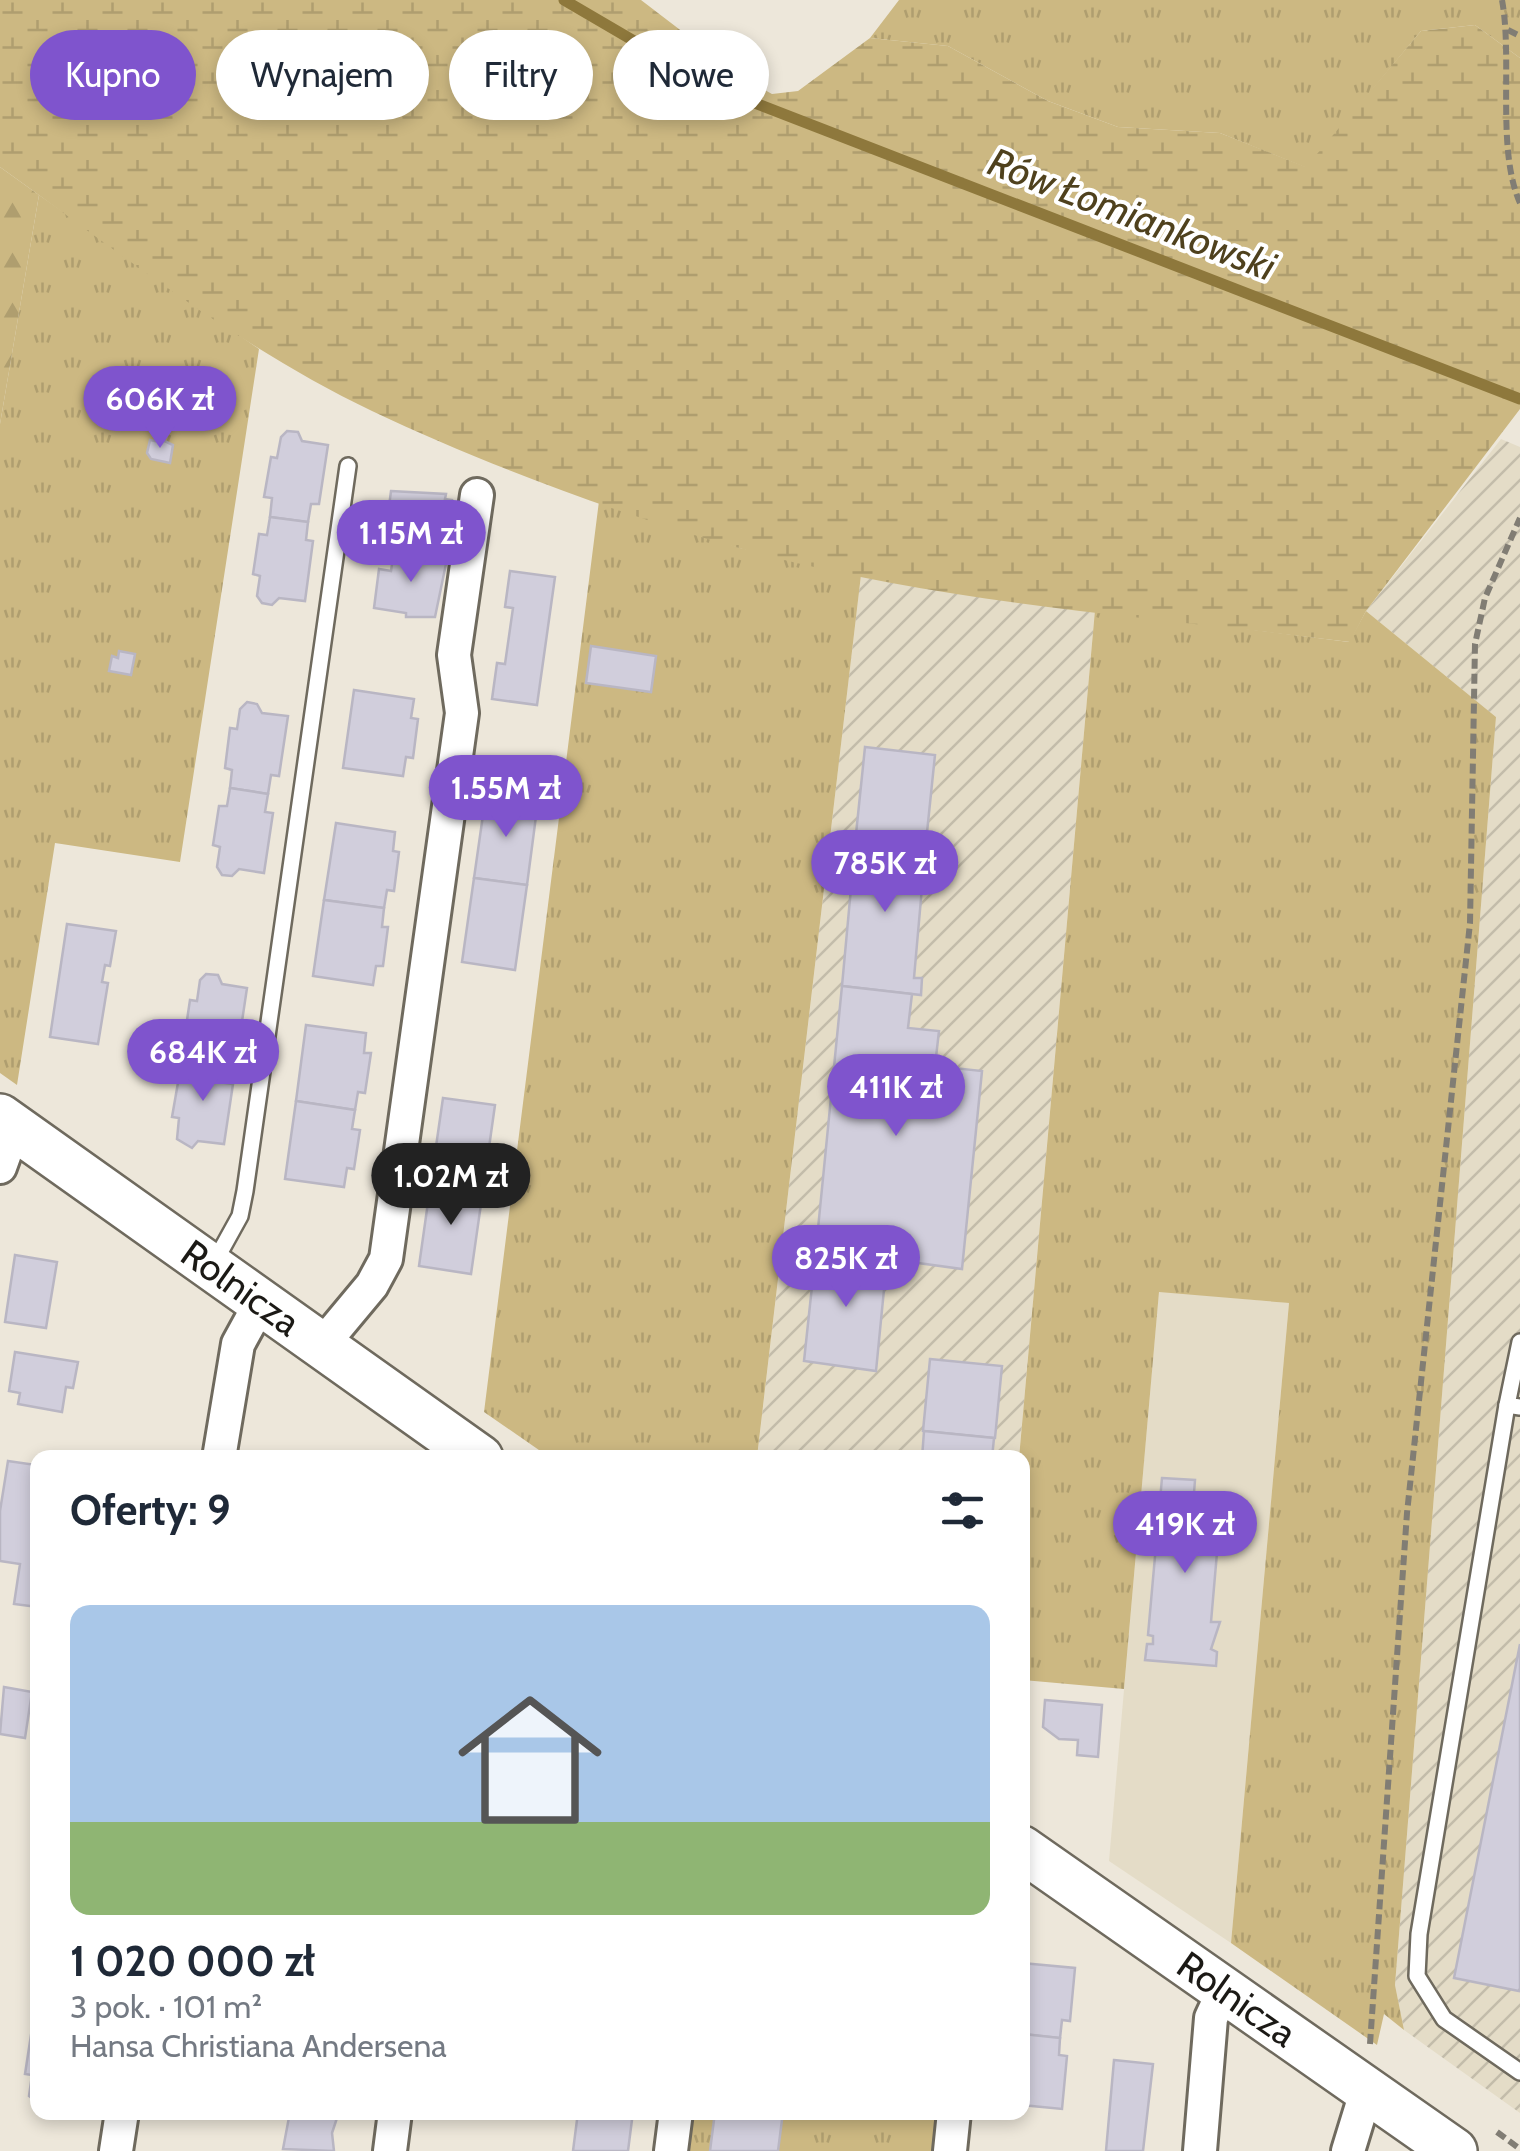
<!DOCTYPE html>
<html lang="pl">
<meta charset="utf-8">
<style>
:root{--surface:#fff;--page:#f6f6f7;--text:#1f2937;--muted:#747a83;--line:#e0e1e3;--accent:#7f54cd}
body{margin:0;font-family:Cabin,sans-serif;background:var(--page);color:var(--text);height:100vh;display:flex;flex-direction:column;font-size:38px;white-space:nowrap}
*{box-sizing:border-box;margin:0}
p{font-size:32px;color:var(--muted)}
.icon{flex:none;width:55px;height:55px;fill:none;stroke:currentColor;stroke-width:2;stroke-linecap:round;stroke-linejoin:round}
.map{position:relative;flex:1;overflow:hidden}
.side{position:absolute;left:30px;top:1450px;width:1000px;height:670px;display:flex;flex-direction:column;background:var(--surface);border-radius:20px;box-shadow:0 5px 15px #0003}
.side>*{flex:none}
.hud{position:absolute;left:30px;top:30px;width:1000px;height:90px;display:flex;gap:20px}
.price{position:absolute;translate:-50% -85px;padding:0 22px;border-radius:35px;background:var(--accent);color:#fff;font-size:32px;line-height:65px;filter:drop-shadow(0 2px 5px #0008)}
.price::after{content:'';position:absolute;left:50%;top:60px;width:30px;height:22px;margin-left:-15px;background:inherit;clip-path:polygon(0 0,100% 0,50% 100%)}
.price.current{background:#222;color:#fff}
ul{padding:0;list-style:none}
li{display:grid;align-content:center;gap:20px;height:530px;padding:0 40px}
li+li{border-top:2px solid var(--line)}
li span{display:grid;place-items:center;height:310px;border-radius:20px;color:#555}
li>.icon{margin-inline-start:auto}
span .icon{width:180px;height:180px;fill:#fffc;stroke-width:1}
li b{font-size:42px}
h2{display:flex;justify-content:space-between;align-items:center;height:120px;padding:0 40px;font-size:42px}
.tag{padding:0 35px;border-radius:45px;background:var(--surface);box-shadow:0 5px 15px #0003;font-size:35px;line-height:90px}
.tag.current{background:var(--accent);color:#fff}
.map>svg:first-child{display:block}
</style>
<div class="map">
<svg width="1520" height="2151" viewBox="0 0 1520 2151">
<defs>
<pattern id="industrial-furrows" width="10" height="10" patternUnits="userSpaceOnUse" patternTransform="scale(2.5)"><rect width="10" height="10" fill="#e4dcc7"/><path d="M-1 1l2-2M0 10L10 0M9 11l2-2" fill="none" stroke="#c3bcaa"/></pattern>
<pattern id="grass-tufts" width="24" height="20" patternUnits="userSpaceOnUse" patternTransform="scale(2.5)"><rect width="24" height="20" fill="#ccb882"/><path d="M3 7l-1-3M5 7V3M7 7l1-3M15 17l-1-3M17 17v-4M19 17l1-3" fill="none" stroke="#af9e6f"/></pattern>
<pattern id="forest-firs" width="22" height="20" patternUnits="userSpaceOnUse" patternTransform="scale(2.5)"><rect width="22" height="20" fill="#ccb882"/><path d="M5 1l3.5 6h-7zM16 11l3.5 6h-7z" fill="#af9e6f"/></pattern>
<pattern id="wetland-marsh" width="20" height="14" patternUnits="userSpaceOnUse" patternTransform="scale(2.5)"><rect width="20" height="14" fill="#ccb882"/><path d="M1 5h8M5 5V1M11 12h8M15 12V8" fill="none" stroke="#af9e6f"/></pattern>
</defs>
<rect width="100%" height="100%" fill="#ede7da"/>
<path fill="#e4dcc7" d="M1159,1291L1289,1303L1231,1943L1109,1861Z"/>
<g fill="url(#industrial-furrows)">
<path d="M1501,439L1520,447V2113L1404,2030L1395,1985L1496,717L1366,611Z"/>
<path d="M861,575L1095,610L1019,1457L757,1458Z"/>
</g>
<g fill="url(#grass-tufts)">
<path d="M899,0H1520V58L1475,25L1421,31L1307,168L1220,133L1118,127L1048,101L948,46L870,38Z"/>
<path d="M39,195L259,349L180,862L55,843L17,1085L0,1073V424Z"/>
<path d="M599,501L740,548L861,575L757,1457H549L484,1412Z"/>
<path d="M1095,610L1349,642L1366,611L1496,717L1395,1985L1404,2030L1384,2014L1377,2045L1231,1943L1289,1303L1159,1292L1124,1689L1023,1680L1022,1458H1019Z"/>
<path d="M691,2113H939L935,2151H687Z"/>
</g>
<path fill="url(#forest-firs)" d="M0,167L39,195L0,424Z"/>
<path fill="url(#wetland-marsh)" d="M0,0H641L743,78L772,94L798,91L870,38L948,46L1048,101L1118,127L1220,133L1306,167L1421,31L1475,25L1520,58V409L1366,611L1350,642C1147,616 936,604 739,548C618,514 486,465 372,411C238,347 120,253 0,167Z"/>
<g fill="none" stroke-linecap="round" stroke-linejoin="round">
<path stroke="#8e783c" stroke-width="11" d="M564,0L711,86L1520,399"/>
</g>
<g fill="#d1cedc" stroke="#b9b6c3" stroke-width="2.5">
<path d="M287,431L298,432L302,441L328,445L319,504H311L308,522L270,517L272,498L264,497L271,457L277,458L281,437Z"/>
<path d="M156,437L173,445L170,463L151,459L147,453L150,440L155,441Z"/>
<path d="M391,491L446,494L445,499L452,500L447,559L394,551L396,531L386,530Z"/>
<path d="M270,517L308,522L306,540L313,541L305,601L279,598L272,605L262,603L257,596L260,576L253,574L259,534L267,535Z"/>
<path d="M394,551L447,559L435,617H406V613L374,608L379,569L391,571Z"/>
<path d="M510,571L555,577L537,705L492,699L497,663L505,664L513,608L505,607Z"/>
<path d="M591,646L656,656L651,692L586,683Z"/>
<path d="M119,651L135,654L131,675L109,671L112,656L118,658Z"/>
<path d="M354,690L414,699L411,718L418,719L413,758L406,757L403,776L343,768Z"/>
<path d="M247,702L257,704L262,713L288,716L279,776L271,775L268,794L230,788L232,770L225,768L230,728L237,729L240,709Z"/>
<path d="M865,747L935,755L926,842L856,834Z"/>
<path d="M230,788L268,794L265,812L273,813L264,873L239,869L232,876L222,875L217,867L220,847L213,845L219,806H227Z"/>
<path d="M486,794L538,801L527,885L474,878Z"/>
<path d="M336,823L395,832L393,851L399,852L394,891L387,890L384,908L324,900Z"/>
<path d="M856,834L926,842L914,978H922L921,995L842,986Z"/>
<path d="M474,878L527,885L515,970L462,962Z"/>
<path d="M324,900L384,908L382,927H388L383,966H376L373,985L313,976Z"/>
<path d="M67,924L116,931L110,966L105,965L102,982L108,983L98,1044L50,1037Z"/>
<path d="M206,974L218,975L222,984L247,988L238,1048L231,1047L228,1065L189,1060L192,1042L184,1040L190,1000L197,1001L200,980Z"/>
<path d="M842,986L912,994L908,1028L939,1031L935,1066L982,1071L962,1269L816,1249Z"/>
<path d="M306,1025L366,1033L364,1053H371L365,1093L358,1092L355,1110L296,1101Z"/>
<path d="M189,1060L228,1065L225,1083L233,1084L224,1144L198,1141L192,1148L177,1139L179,1118L172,1117L179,1077L186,1078Z"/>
<path d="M443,1098L495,1105L483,1190L431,1181Z"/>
<path d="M296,1101L355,1110L352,1129L360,1130L354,1169L347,1168L344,1187L285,1179Z"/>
<path d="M431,1181L483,1190L471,1274L419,1266Z"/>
<path d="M816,1249L887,1259L876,1371L804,1361Z"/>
<path d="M15,1255L57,1262L46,1328L5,1322Z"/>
<path d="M15,1352L78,1362L73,1388L66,1387L62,1412L18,1404L20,1393L9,1391Z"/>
<path d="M930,1359L1002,1366L995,1438L923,1431Z"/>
<path d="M924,1431L994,1438L992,1458H922Z"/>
<path d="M8,1461L36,1465L38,1607L14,1604L20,1564L0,1561V1511Z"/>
<path d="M1162,1478L1195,1480L1194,1493L1222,1495L1211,1622H1220L1211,1649L1217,1652L1216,1666L1145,1660L1147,1644H1153V1636L1148,1635Z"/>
<path d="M1520,1644V1988L1519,1991L1454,1978Z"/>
<path d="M4,1687L32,1692L25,1738L0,1734Z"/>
<path d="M1045,1700L1102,1705L1098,1757L1077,1755L1078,1740L1059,1739L1043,1727Z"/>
<path d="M1022,1963L1075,1968L1070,2021L1062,2020L1060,2038L1023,2034Z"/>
<path d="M1023,2034L1060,2038L1059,2055L1067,2056L1062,2109L1022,2105Z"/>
<path d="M31,2035L38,2036V2103L29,2096L32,2075L25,2074Z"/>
<path d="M1114,2060L1153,2064L1143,2151H1106Z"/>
<path d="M290,2112H339L332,2133L334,2151L283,2149Z"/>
<path d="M578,2112H633L628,2151H573Z"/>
<path d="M715,2112H783L778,2151H710Z"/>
</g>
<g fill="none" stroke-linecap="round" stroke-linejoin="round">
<g stroke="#6f6a5e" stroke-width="20">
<g id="lane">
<path d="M214,1263L240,1216L245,1191L348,466"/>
<path d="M1520,1342L1507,1405L1520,1407"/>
<path d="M1507,1405L1419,1934L1417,1976L1444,2019L1520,2072"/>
</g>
</g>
<g stroke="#6f6a5e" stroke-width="38">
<g id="street">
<path d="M0,1167L9,1142L19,1131"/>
<path d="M322,1345L372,1285L386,1259L462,713L454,655L477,495"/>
<path d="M219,1458L238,1344L261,1302"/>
<path d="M116,2151L122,2112"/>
<path d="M390,2151L395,2112"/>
<path d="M671,2151L676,2112"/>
<path d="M950,2151L954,2112"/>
<path d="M1200,2151L1211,2018L1224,1990"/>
<path d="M1348,2151L1367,2089"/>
</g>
</g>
<g stroke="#6f6a5e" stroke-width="50">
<g id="secondary">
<path id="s1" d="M0,1117L480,1458"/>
<path id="s2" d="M1022,1849L1454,2151"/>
</g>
</g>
<g stroke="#817d74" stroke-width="6" stroke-dasharray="10 5" stroke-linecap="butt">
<path d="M1502,0C1513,60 1496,149 1520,203"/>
<path d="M1508,30L1520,36"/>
<path d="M1370,2044L1407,1513L1470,923L1475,644L1485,598L1520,518"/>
<path d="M1497,2132L1520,2149"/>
</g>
<use href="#lane" stroke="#fff" stroke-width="15"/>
<use href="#street" stroke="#fff" stroke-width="32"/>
<use href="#secondary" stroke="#fff" stroke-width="45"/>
</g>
<g text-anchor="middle" stroke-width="8" stroke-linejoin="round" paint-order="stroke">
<g font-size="38" fill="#1b1915" stroke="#fff">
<text dy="13" stroke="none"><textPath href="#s1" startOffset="295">Rolnicza</textPath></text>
<text dy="13" stroke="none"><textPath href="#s2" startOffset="262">Rolnicza</textPath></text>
</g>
<g font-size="40" font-style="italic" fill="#4f411d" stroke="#fff">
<text transform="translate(1132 214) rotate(21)" y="14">Rów Łomiankowski</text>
</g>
</g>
</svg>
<b class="price" style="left:160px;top:451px">606K zł</b>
<b class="price" style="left:411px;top:585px">1.15M zł</b>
<b class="price" style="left:506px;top:840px">1.55M zł</b>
<b class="price" style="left:885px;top:915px">785K zł</b>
<b class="price" style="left:203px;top:1104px">684K zł</b>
<b class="price" style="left:896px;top:1139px">411K zł</b>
<b class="price current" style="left:451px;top:1228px">1.02M zł</b>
<b class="price" style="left:846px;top:1310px">825K zł</b>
<b class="price" style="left:1185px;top:1576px">419K zł</b>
<div class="hud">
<a class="tag current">Kupno</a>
<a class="tag">Wynajem</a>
<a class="tag">Filtry</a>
<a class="tag">Nowe</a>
</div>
<section class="side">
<h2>Oferty: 9<svg class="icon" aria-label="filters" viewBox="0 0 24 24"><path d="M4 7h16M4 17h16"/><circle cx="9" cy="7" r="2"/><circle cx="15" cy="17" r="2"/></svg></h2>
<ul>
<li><span style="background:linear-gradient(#a9c7e8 70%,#8fb573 0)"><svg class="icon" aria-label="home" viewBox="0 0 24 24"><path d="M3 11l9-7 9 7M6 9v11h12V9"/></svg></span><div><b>1 020 000 zł</b><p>3 pok. · 101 m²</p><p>Hansa Christiana Andersena</p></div></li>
</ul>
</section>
</div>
